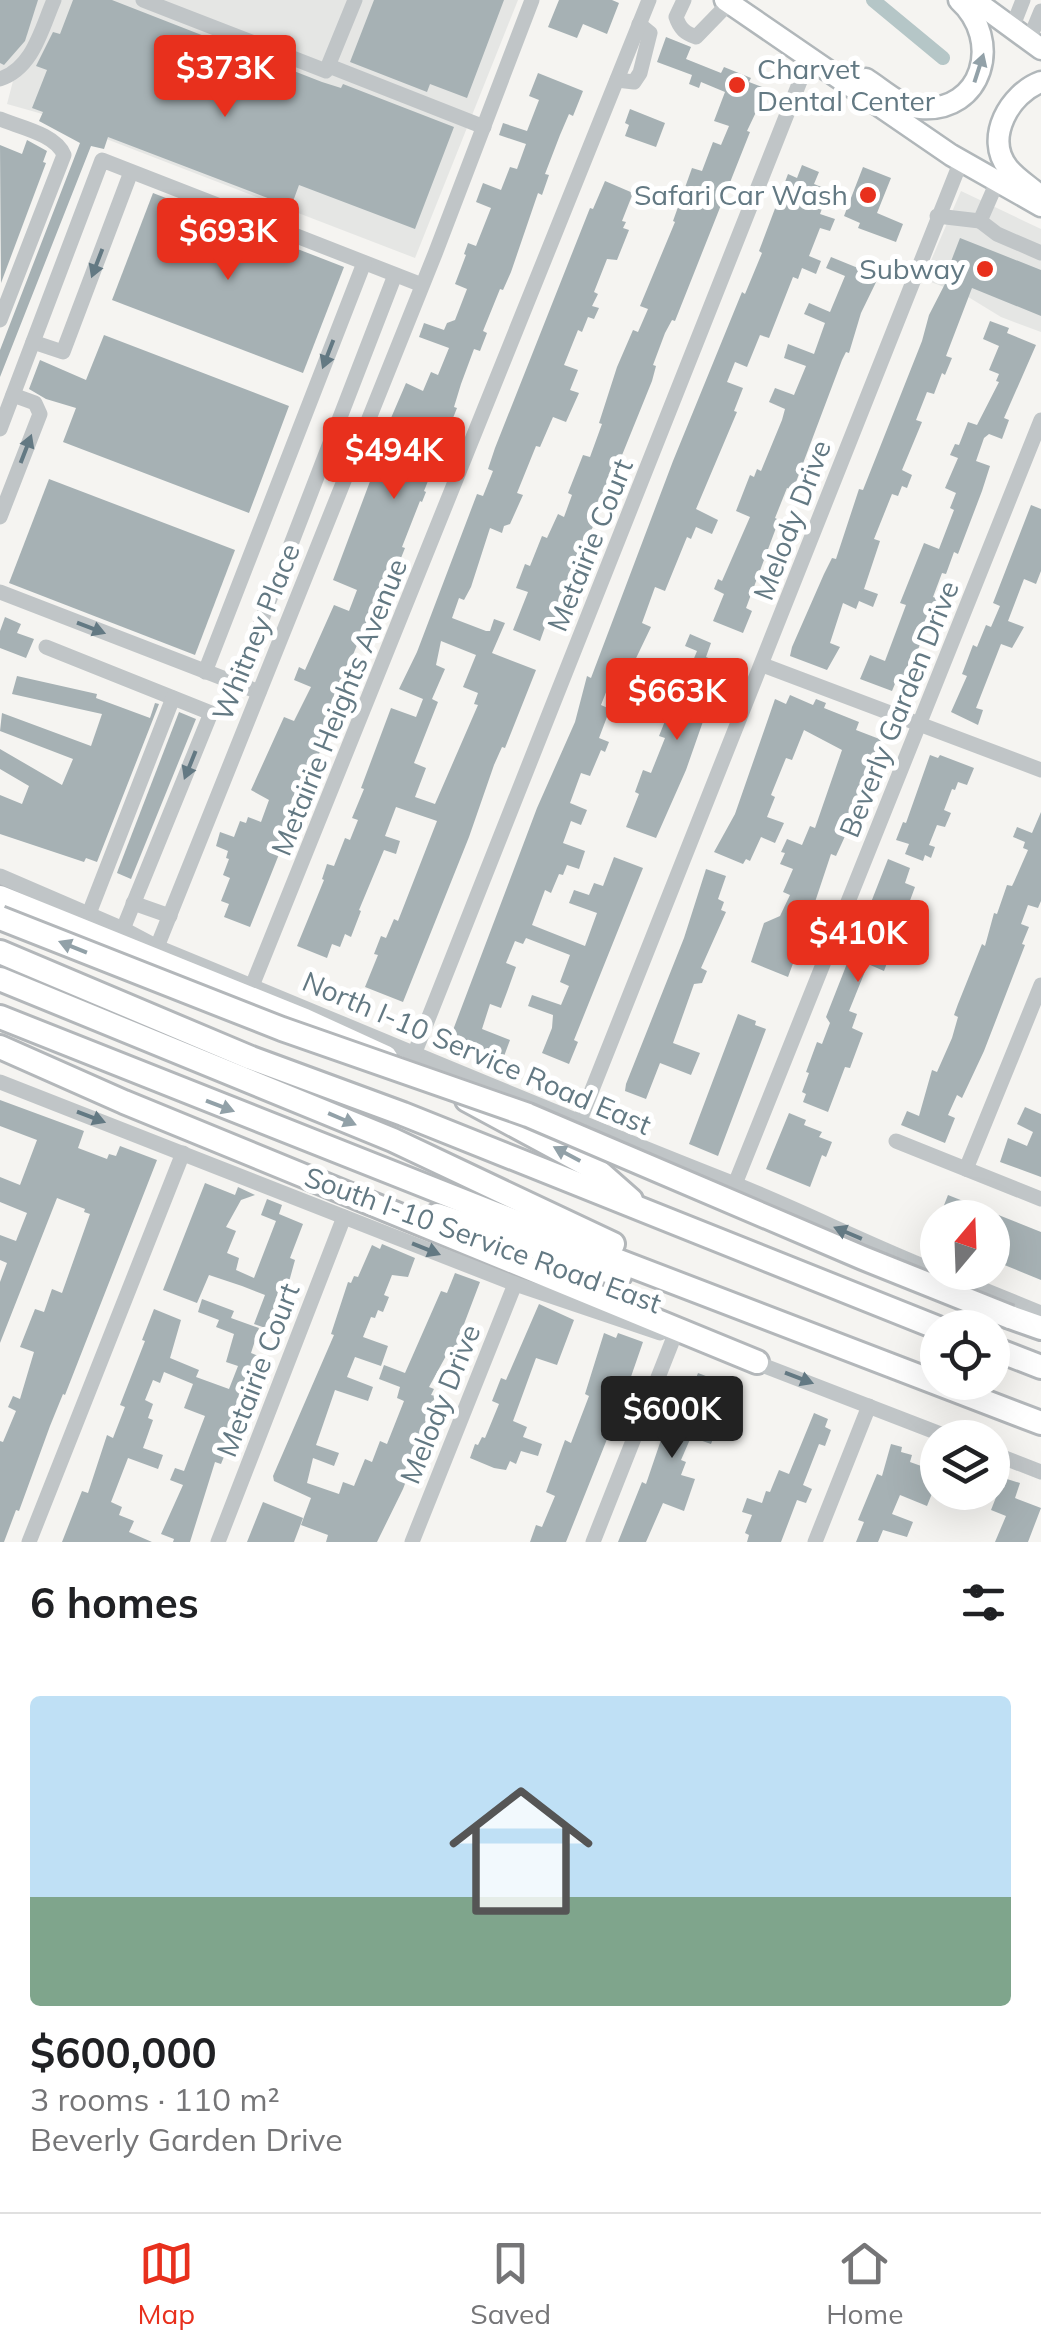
<!DOCTYPE html>
<meta charset="utf-8">
<style>
:root{--surface:#fff;--page:#f2f2f2;--text:#202124;--muted:#757577;--line:#e0e0e0;--accent:#e8301d}
body{margin:0;font-family:Mulish,sans-serif;background:var(--page);color:var(--text);height:100vh;display:flex;flex-direction:column;font-size:38px;white-space:nowrap}
*{box-sizing:border-box;margin:0}
p{font-size:32px;color:var(--muted)}
.icon{flex:none;width:55px;height:55px;fill:none;stroke:currentColor;stroke-width:2;stroke-linecap:round;stroke-linejoin:round}
.map{position:relative;height:1542px;overflow:hidden}
.details{display:flex;flex-direction:column;background:var(--surface);flex:1}
.details>*{flex:none}
.needle{width:65px;rotate:19deg}
.controls{position:absolute;left:920px;top:1200px;display:grid;gap:20px}
.controls a{display:grid;place-items:center;width:90px;height:90px;border-radius:50%;background:var(--surface);box-shadow:0 10px 40px #0002;font-size:50px}
.price{position:absolute;translate:-50% -85px;padding:0 22px;border-radius:10px;background:var(--accent);color:#fff;font-size:32px;line-height:65px;filter:drop-shadow(0 2px 5px #0008)}
.price::after{content:'';position:absolute;left:50%;top:60px;width:30px;height:22px;margin-left:-15px;background:inherit;clip-path:polygon(0 0,100% 0,50% 100%)}
.price.selected{background:#222;color:#fff}
ul{padding:0;list-style:none}
li{display:grid;align-content:center;gap:20px;height:530px;padding:0 30px}
li span{display:grid;place-items:center;height:310px;border-radius:10px;color:#555}
li>.icon{margin-inline-start:auto}
span .icon{width:180px;height:180px;fill:#fffc;stroke-width:1}
li b{font-size:42px}
h2{display:flex;justify-content:space-between;align-items:center;height:120px;padding:0 30px;font-size:42px}
.tab-bar{display:flex;justify-content:space-around;align-items:center;height:140px;border-top:2px solid var(--line);background:var(--surface);font-size:28px;color:var(--muted)}
.tab-bar a{display:grid;justify-items:center;gap:5px}
.tab-bar .selected{color:var(--accent)}
.map>svg:first-child{display:block}
</style>
<div class="map">
<svg width="1041" height="1542" viewBox="0 0 1041 1542">
<rect width="100%" height="100%" fill="#f5f4f1"/>
<g fill="#e5e6e4">
<path d="M0,0H518L415,258L39,113L7,104L13,81L0,76Z"/>
<path d="M961,191L1041,229V332L1001,317L965,295L923,279Z"/>
</g>
<g fill="none" stroke-linecap="round" stroke-linejoin="round">
<path stroke="#b5c6c7" stroke-width="14" d="M873,0L943,58"/>
</g>
<g fill="#a6b1b4" fill-rule="evenodd">
<path d="M0,0H38L25,41L4,65L0,63Z"/>
<path d="M73,0H112L322,82L341,88L343,84L454,127L415,229L299,185L291,207L108,137L104,149L91,146L0,377V350L80,143L39,121L43,112L32,108L47,70L36,66L53,32L60,34Z"/>
<path d="M374,0H504L467,98L430,84L427,92L350,62Z"/>
<path d="M559,0H612L619,3L607,34L583,24L577,38L548,27Z"/>
<path d="M666,37L691,47L686,59L721,73L724,67L751,78L749,82L767,89L747,131L750,132L675,321L672,320L665,333L653,365L656,366L652,381L595,522L583,549L580,548L556,610L560,612L555,624L550,622L545,627L540,641L513,630L528,592L516,588L525,564L530,566L542,536L547,538L558,514L564,517L572,495L568,493L583,455L590,457L602,424L599,423L617,367L633,330L638,332L648,309L640,306L675,222L673,221L692,168L702,171L713,142L721,145L729,126L714,121L725,92L701,82L699,88L689,84L692,75L657,62Z"/>
<path d="M538,73L583,91L573,116L569,114L560,135L545,174L549,175L542,195L538,193L511,272L503,290L500,289L483,331L487,333L480,351L474,349L461,384L454,407L457,408L424,491L426,492L422,502L420,501L402,547L405,548L395,573L392,572L367,621L345,674L348,675L339,704L250,927L224,917L229,904L221,901L230,878L223,875L229,859L226,858L228,851L216,846L220,832L234,837L240,821L246,823L248,817L261,822L269,800L251,790L284,717L294,721L311,687L294,680L299,667L305,670L334,605L349,611L357,590L333,580L381,452L373,449L378,438L394,443L403,422L391,418L406,383L423,391L431,372L438,375L449,348L419,337L424,323L444,330L447,323L455,320L467,289L455,284L466,255L464,254L468,243L476,246L491,208L476,202L483,183L501,190L510,167L517,169L526,144L499,135L503,123L527,131L539,100L529,96Z"/>
<path d="M630,109L665,123L656,147L625,136L629,125L625,123Z"/>
<path d="M27,140L47,151L43,162L46,163L1,283L0,145L22,154Z"/>
<path d="M802,165L819,172L814,184L829,190L820,214L835,219L830,231L820,228L809,256L821,261L816,274L802,268L798,279L793,277L769,338L760,335L747,367L735,362L727,382L743,388L734,411L737,412L696,509L718,520L712,534L696,527L691,539L687,537L665,591L655,587L642,623L651,627L627,677L614,672L601,705L610,709L599,738L609,742L605,752L601,750L590,776L581,773L570,803L587,810L581,825L571,821L563,843L585,851L579,869L567,865L563,875L559,874L551,893L545,890L532,925L585,946L597,913L569,903L574,890L589,895L594,883L603,886L614,857L643,868L574,1040L578,1042L569,1064L542,1053L552,1028L553,1015L528,1006L532,995L561,1005L569,986L560,982L570,955L526,938L523,944L515,941L506,963L516,967L507,992L501,1008L490,1004L482,1029L510,1040L503,1059L450,1038L537,808L575,722L587,676L591,678L673,461L742,292L745,294L762,253L759,251L788,174L797,178Z"/>
<path d="M863,167L891,178L877,213L903,224L896,242L858,228L860,223L844,216Z"/>
<path d="M605,181L633,193L622,221L626,222L623,228L629,230L617,260L607,259L594,292L598,294L592,306L599,308L594,319L588,317L582,332L578,330L564,365L578,370L570,390L579,393L566,422L553,417L540,447L536,446L517,493L523,495L510,524L504,526L502,533L490,528L471,587L464,600L459,598L452,618L486,631H490L494,619L505,623L492,653L536,670L505,748L502,747L494,765L469,837L403,1002L365,987L378,955L374,954L381,936L386,938L394,919L398,921L437,821L396,807L385,836L400,841L396,854L384,850L359,910L361,911L351,937L345,934L340,947L332,944L327,958L297,946L324,880L322,879L327,864L334,866L345,838L350,840L358,820L352,818L364,789L361,788L391,708L416,717L423,699L399,689L417,652L477,494L483,496L493,471L488,469L495,448L590,208L593,209ZM441,641L476,655L463,687L478,693L474,704L478,705L435,804L415,797L426,768L414,763L438,702L432,699L445,669L436,665Z"/>
<path d="M153,193L344,267L303,373L112,300Z"/>
<path d="M960,238L1041,270V316L972,288L946,356L952,358L945,375L942,373L934,394L927,392L916,420L922,422L902,470L912,475L907,488L902,486L898,496L892,494L874,539L880,541L864,589L878,594L873,607L859,601L856,609L843,603L830,643L840,647L827,670L790,656L792,647L824,574L832,558L836,559L859,489L863,490L922,341L929,315L948,278L945,277Z"/>
<path d="M831,257L858,268L862,259L880,266L877,275L879,276L861,313L849,353L846,352L842,360L793,490L787,488L775,518L779,520L746,608L752,611L743,633L713,621L724,594L714,589L718,579L722,581L750,517L736,511L750,475L754,477L757,469L761,471L782,420L785,409L769,402L775,388L794,395L806,366L784,358L788,344L814,354L825,323L804,314L809,303L830,312L845,276L826,268Z"/>
<path d="M990,321L1009,328L1007,333L1036,345L1004,418L1009,420L1002,439L989,434L984,438L976,461L990,466L982,491L958,554L954,552L946,574L942,573L933,597L939,599L904,683L897,679L892,691L860,679L870,655L885,661L906,605L900,603L924,543L939,549L954,510L950,508L956,493L945,488L958,458L950,455L955,444L959,445L968,422L977,425L999,382L996,381L999,374L989,370L999,346L983,339Z"/>
<path d="M104,335L289,406L249,513L63,442L76,408L46,399L29,389L40,360L86,380Z"/>
<path d="M49,479L235,550L195,655L9,583Z"/>
<path d="M1031,505L1041,509V571L1036,584L1024,579L1008,621L1024,627L1012,648L1001,644L976,708L983,710L978,725L951,712L967,676L962,674L973,645L977,647L986,625L991,627L1000,606L993,603Z"/>
<path d="M5,617L21,624L17,633L34,639L26,658L0,648V631Z"/>
<path d="M690,634L711,643L706,657L728,666L721,688L714,690L686,770L656,838L626,827L639,794L635,792L643,770L651,773L665,738L659,736L665,721L670,723L681,694L686,696L697,670L690,668L697,651L685,646Z"/>
<path d="M17,676L97,694L96,698L150,718L155,703L159,704L97,862L86,858L84,862L0,834V795L22,804L29,786L0,769V749L62,785L73,759L0,731L2,713L91,746L102,714L12,694Z"/>
<path d="M790,695L813,705L816,699L826,703L824,708L859,722L856,730L882,740L846,834L836,856L831,854L815,902L805,924L801,922L791,947L798,950L788,977L751,962L764,923L780,916L790,895L783,892L793,869L780,864L785,853L781,852L787,839L802,845L810,826L815,828L842,750L804,730L792,760L786,758L771,795L775,797L767,817L784,823L775,843L761,837L750,861L746,859L743,864L714,852L735,814L775,699L786,704Z"/>
<path d="M179,712L196,719L131,879L117,873L118,870Z"/>
<path d="M930,755L938,758L940,755L974,768L967,785L958,782L955,790L952,789L944,810L951,813L945,827L937,825L929,845L935,847L931,858L925,855L923,861L905,854L909,844L896,840L903,822L906,823Z"/>
<path d="M1041,812V901L1038,908L1028,905L1021,924L1029,927L1022,944L1025,945L984,1051L962,1098L957,1095L948,1115L955,1118L945,1143L901,1125L907,1111L919,1116L932,1070L937,1072L952,1038L958,1017L954,1015L958,1004L982,944L985,946L994,913L997,914L1007,885L1012,886L1014,882L1028,850L1023,848L1025,842L1013,837L1017,827L1032,833Z"/>
<path d="M888,859L910,868L905,883L915,887L884,971L868,964L849,1011L857,1014L852,1028L863,1033L850,1068L845,1067L828,1112L803,1102L806,1094L802,1092L809,1073L806,1072L817,1042L822,1044L830,1023L826,1017Z"/>
<path d="M706,869L726,876L718,899L724,902L721,910L726,912L701,968L707,971L702,983L694,984L673,1043L700,1053L691,1075L660,1063L646,1099L625,1091L626,1084L684,938Z"/>
<path d="M738,1014L756,1021L755,1025L766,1029L718,1156L689,1144Z"/>
<path d="M0,1100L84,1131L78,1148L107,1159L109,1154L116,1156L120,1146L157,1160L65,1395L63,1394L50,1426L19,1511L16,1510L4,1542H0V1441L3,1442L16,1411L8,1407L13,1396L20,1399L34,1352L20,1347L35,1309L44,1312L52,1289L62,1293L90,1214L84,1212L85,1209L57,1198L0,1343V1282L7,1263L0,1260V1235L16,1241L27,1213L0,1202V1177L20,1185L37,1140L0,1126Z"/>
<path d="M1025,1107L1041,1114V1177L1000,1162L1008,1138L1027,1146L1033,1132L1017,1124Z"/>
<path d="M789,1113L806,1120L804,1125L822,1132L819,1137L832,1142L826,1157L822,1155L810,1187L766,1169Z"/>
<path d="M205,1183L235,1195L238,1187L255,1195L241,1200L226,1227L236,1231L227,1253L239,1258L236,1270L254,1278L276,1221L261,1215L267,1199L282,1205L279,1214L303,1224L290,1258L295,1260L287,1289L290,1291L274,1331L254,1324L265,1295L242,1286L209,1275L197,1303L163,1290Z"/>
<path d="M948,1195L1041,1232V1280L992,1260V1218H939Z"/>
<path d="M382,1244L415,1258L408,1277L392,1275L384,1295L389,1297L383,1312L378,1310L375,1318L371,1317L363,1337L388,1346L381,1366L355,1357L347,1377L373,1387L368,1401L335,1390L316,1445L339,1453L334,1466L313,1458L307,1483L339,1494L343,1482L354,1486L365,1459L372,1462L380,1441L387,1444L404,1401L397,1398L400,1387L379,1379L384,1365L405,1373L441,1291L447,1293L455,1273L480,1282L461,1332L466,1335L459,1350L447,1354L429,1387L434,1389L431,1395L435,1396L430,1412L403,1474L408,1476L403,1489L377,1542H326L328,1535L301,1525L311,1498L274,1481L273,1476L334,1335L331,1334L348,1282L351,1283L354,1276L358,1277L372,1245L380,1249Z"/>
<path d="M202,1299L234,1311L231,1318L259,1328L251,1353L264,1358L221,1464L215,1462L190,1542H173L174,1539L161,1534L183,1485L170,1480L175,1468L184,1471L205,1416L184,1408L193,1384L164,1372L160,1383L153,1380L145,1400L153,1404L148,1418L153,1420L143,1448L163,1455L158,1469L128,1458L111,1502L122,1507L119,1515L134,1521L129,1532L152,1542H62L82,1491L88,1493L107,1435L113,1438L125,1407L120,1405L145,1341L142,1340L154,1309L181,1320L170,1358L199,1370L196,1377L229,1389L238,1366L226,1362L234,1334L216,1327L219,1320L198,1312Z"/>
<path d="M539,1304L574,1320L557,1365L536,1358L513,1421L527,1427L523,1437L542,1444L538,1456L521,1451L516,1464L510,1461L506,1470L494,1468L470,1458L475,1444L478,1445L482,1437L485,1438L499,1404L492,1401L501,1378L506,1380Z"/>
<path d="M604,1333L616,1338L618,1333L643,1342L625,1394L566,1542H530L536,1525L542,1527L555,1496L546,1492L565,1440L571,1443L589,1396L585,1394Z"/>
<path d="M698,1373L711,1378L698,1410L721,1418L711,1444L691,1437L681,1460L686,1462L681,1475L695,1479L684,1511L663,1503L646,1542H618L642,1482L646,1484L681,1381L693,1386Z"/>
<path d="M814,1413L828,1419L825,1427L831,1430L825,1446L819,1444L803,1485L812,1489L806,1503L797,1500L781,1542H747L749,1535L745,1533L752,1515L742,1512L747,1498L762,1503L766,1491L770,1492L779,1470L789,1474Z"/>
<path d="M891,1444L902,1447L901,1452L912,1455L910,1462L938,1472V1487L935,1486L927,1506L900,1495L892,1514L913,1522L907,1537L883,1530L878,1542H856L864,1522L858,1520L877,1474L882,1476Z"/>
<path d="M1007,1479L1020,1483L1015,1498L1041,1508L1028,1542H995L1006,1516L991,1510L1000,1487L1004,1488Z"/>
<path d="M263,1502L303,1518L294,1542H247Z"/>
</g>
<g fill="none" stroke-linecap="round" stroke-linejoin="round">
<g stroke="#b1b7ba" stroke-width="25">
<g id="major">
<path d="M725,0L951,155L1041,206"/>
<path d="M974,0L1041,49"/>
<path d="M866,79C882,89 900,107 920,108C983,113 1003,40 959,0"/>
<path d="M1039,195C1029,186 1016,178 1008,168C984,138 1010,93 1041,82"/>
</g>
</g>
<g stroke="#b3b7ba" stroke-width="28">
<g id="highway">
<path d="M0,897L305,1020L386,1057"/>
<path d="M0,952L251,1058L403,1114L938,1328"/>
<path d="M0,979L393,1140L613,1244"/>
<path d="M0,1017L491,1212L1041,1423"/>
<path d="M0,1047L124,1102L757,1362"/>
<path d="M467,1100L597,1170L631,1200"/>
<path d="M437,1215L620,1275"/>
<path d="M1010,1317L1041,1328"/>
<path d="M992,1348L1041,1367"/>
</g>
</g>
<g stroke="#c0c5c7" stroke-width="15">
<path d="M143,0L326,71L355,0"/>
<path d="M684,0L676,17C680,29 685,33 696,37L729,3"/>
<path d="M1012,28L1023,0"/>
<path d="M1029,40L1041,11"/>
<path d="M329,66L484,127"/>
<path d="M0,79C33,68 41,30 54,0"/>
<path d="M617,80L634,82L640,73L650,33L639,24"/>
<path d="M0,119C19,127 56,134 64,155L0,320"/>
<path d="M997,182L980,221L997,234L1041,253"/>
<path d="M937,216L980,221"/>
<path d="M33,342L63,352L131,172"/>
<path d="M0,429L102,160L422,285"/>
<path d="M0,517L40,414L35,403L13,395"/>
<path d="M0,592L259,692"/>
<path d="M46,647L211,713L123,929"/>
<path d="M763,665L1041,770"/>
<path d="M205,672L364,263"/>
<path d="M237,684L395,275"/>
<path d="M0,876L123,929L157,947C350,1026 541,1108 735,1184C803,1211 869,1245 938,1272"/>
<path d="M133,903L170,916"/>
<path d="M88,916L173,698"/>
<path d="M157,947L435,254L532,0"/>
<path d="M252,986L649,0"/>
<path d="M415,1052L810,56"/>
<path d="M0,1082L515,1284L660,1333"/>
<path d="M580,1120L961,161"/>
<path d="M896,1141L1041,1199"/>
<path d="M966,1169L1041,985"/>
<path d="M735,1184L1041,420"/>
<path d="M940,1272L1041,1313"/>
<path d="M749,1360L951,1438"/>
<path d="M992,1453L1041,1472"/>
<path d="M29,1542L183,1153"/>
<path d="M218,1542L344,1217"/>
<path d="M412,1542L515,1284"/>
<path d="M593,1542L674,1337"/>
<path d="M815,1542L869,1406"/>
</g>
<use href="#major" stroke="#fff" stroke-width="20"/>
<use href="#highway" stroke="#fff" stroke-width="22"/>
<g stroke="#b3b7ba" stroke-width="28" stroke-linecap="butt">
<path id="highway-bridge" d="M0,918L282,1029L528,1115L863,1258L1010,1317"/>
</g>
<use href="#highway-bridge" stroke="#fff" stroke-width="22"/>
</g>
<defs><path id="oneway-solid" d="M-6-.8H1V-3.2L6.5 0L1 3.2V.8H-6Z" transform="scale(2.5)"/></defs>
<g fill="#92a1a8">
<use href="#oneway-solid" transform="translate(979 68) rotate(-72)"/>
<use href="#oneway-solid" transform="translate(73 947) rotate(-158)"/>
<use href="#oneway-solid" transform="translate(220 1106) rotate(21)"/>
<use href="#oneway-solid" transform="translate(342 1119) rotate(23)"/>
<use href="#oneway-solid" transform="translate(567 1154) rotate(-152)"/>
</g>
<g fill="#637983">
<use href="#oneway-solid" transform="translate(97 263) rotate(111)"/>
<use href="#oneway-solid" transform="translate(328 354) rotate(111)"/>
<use href="#oneway-solid" transform="translate(26 449) rotate(-69)"/>
<use href="#oneway-solid" transform="translate(91 628) rotate(21)"/>
<use href="#oneway-solid" transform="translate(190 765) rotate(112)"/>
<use href="#oneway-solid" transform="translate(91 1117) rotate(21)"/>
<use href="#oneway-solid" transform="translate(848 1233) rotate(-157)"/>
<use href="#oneway-solid" transform="translate(426 1249) rotate(22)"/>
<use href="#oneway-solid" transform="translate(799 1378) rotate(21)"/>
</g>
<g fill="#e8301d" stroke="#fff" stroke-width="4">
<circle cx="737" cy="85" r="10"/>
<circle cx="868" cy="195" r="10"/>
<circle cx="985" cy="269" r="10"/>
</g>
<g text-anchor="middle" stroke-width="10" stroke-linejoin="round" paint-order="stroke">
<g font-size="28" fill="#637983" stroke="#fff" text-anchor="end">
<text x="757" y="79" text-anchor="start">Charvet<tspan x="757" dy="32">Dental Center</tspan></text>
<text x="848" y="205">Safari Car Wash</text>
<text x="965" y="279">Subway</text>
</g>
<g font-size="28" fill="#637983" stroke="#fff">
<text transform="translate(792 520) rotate(-69)" y="10">Melody Drive</text>
<text transform="translate(590 545) rotate(-68)" y="10">Metairie Court</text>
<text transform="translate(256 632) rotate(-68)" y="10">Whitney Place</text>
<text transform="translate(339 707) rotate(-68)" y="10">Metairie Heights Avenue</text>
<text transform="translate(899 709) rotate(-68)" y="10">Beverly Garden Drive</text>
<text transform="translate(477 1053) rotate(23)" y="10">North I-10 Service Road East</text>
<text transform="translate(483 1240) rotate(20)" y="10">South I-10 Service Road East</text>
<text transform="translate(258 1370) rotate(-69)" y="10">Metairie Court</text>
<text transform="translate(440 1404) rotate(-68)" y="10">Melody Drive</text>
</g>
</g>
</svg>
<div class="controls">
<a><svg class="needle" viewBox="-14 -14 28 28"><path d="M0-13l5 13h-10z" fill="#e53935"/><path d="M0 13l5-13h-10z" fill="#757577"/></svg></a>
<a><svg class="icon" aria-label="locate" viewBox="0 0 24 24"><circle cx="12" cy="12" r="6"/><path d="M12 2v4M12 18v4M2 12h4M18 12h4"/></svg></a>
<a><svg class="icon" aria-label="layers" viewBox="0 0 24 24"><path d="M12 4l9 5-9 5-9-5zM3 14l9 5 9-5"/></svg></a>
</div>
<b class="price" style="left:225px;top:120px">$373K</b>
<b class="price" style="left:228px;top:283px">$693K</b>
<b class="price" style="left:394px;top:502px">$494K</b>
<b class="price" style="left:677px;top:743px">$663K</b>
<b class="price" style="left:858px;top:985px">$410K</b>
<b class="price selected" style="left:672px;top:1461px">$600K</b>
</div>
<section class="details">
<h2>6 homes<svg class="icon" aria-label="filters" viewBox="0 0 24 24"><path d="M4 7h16M4 17h16"/><circle cx="9" cy="7" r="2"/><circle cx="15" cy="17" r="2"/></svg></h2>
<ul>
<li><span style="background:linear-gradient(#bfe0f5 65%,#7fa58c 0)"><svg class="icon" aria-label="home" viewBox="0 0 24 24"><path d="M3 11l9-7 9 7M6 9v11h12V9"/></svg></span><div><b>$600,000</b><p>3 rooms · 110 m²</p><p>Beverly Garden Drive</p></div></li>
</ul>
</section>
<nav class="tab-bar">
<a class="selected"><svg class="icon" aria-label="map" viewBox="0 0 24 24"><path d="M3 6l6-2 6 2 6-2v14l-6 2-6-2-6 2zM9 4v14M15 6v14"/></svg>Map</a>
<a><svg class="icon" aria-label="saved" viewBox="0 0 24 24"><path d="M7 4h10v16l-5-4-5 4z"/></svg>Saved</a>
<a><svg class="icon" aria-label="home" viewBox="0 0 24 24"><path d="M3 11l9-7 9 7M6 9v11h12V9"/></svg>Home</a>
</nav>
